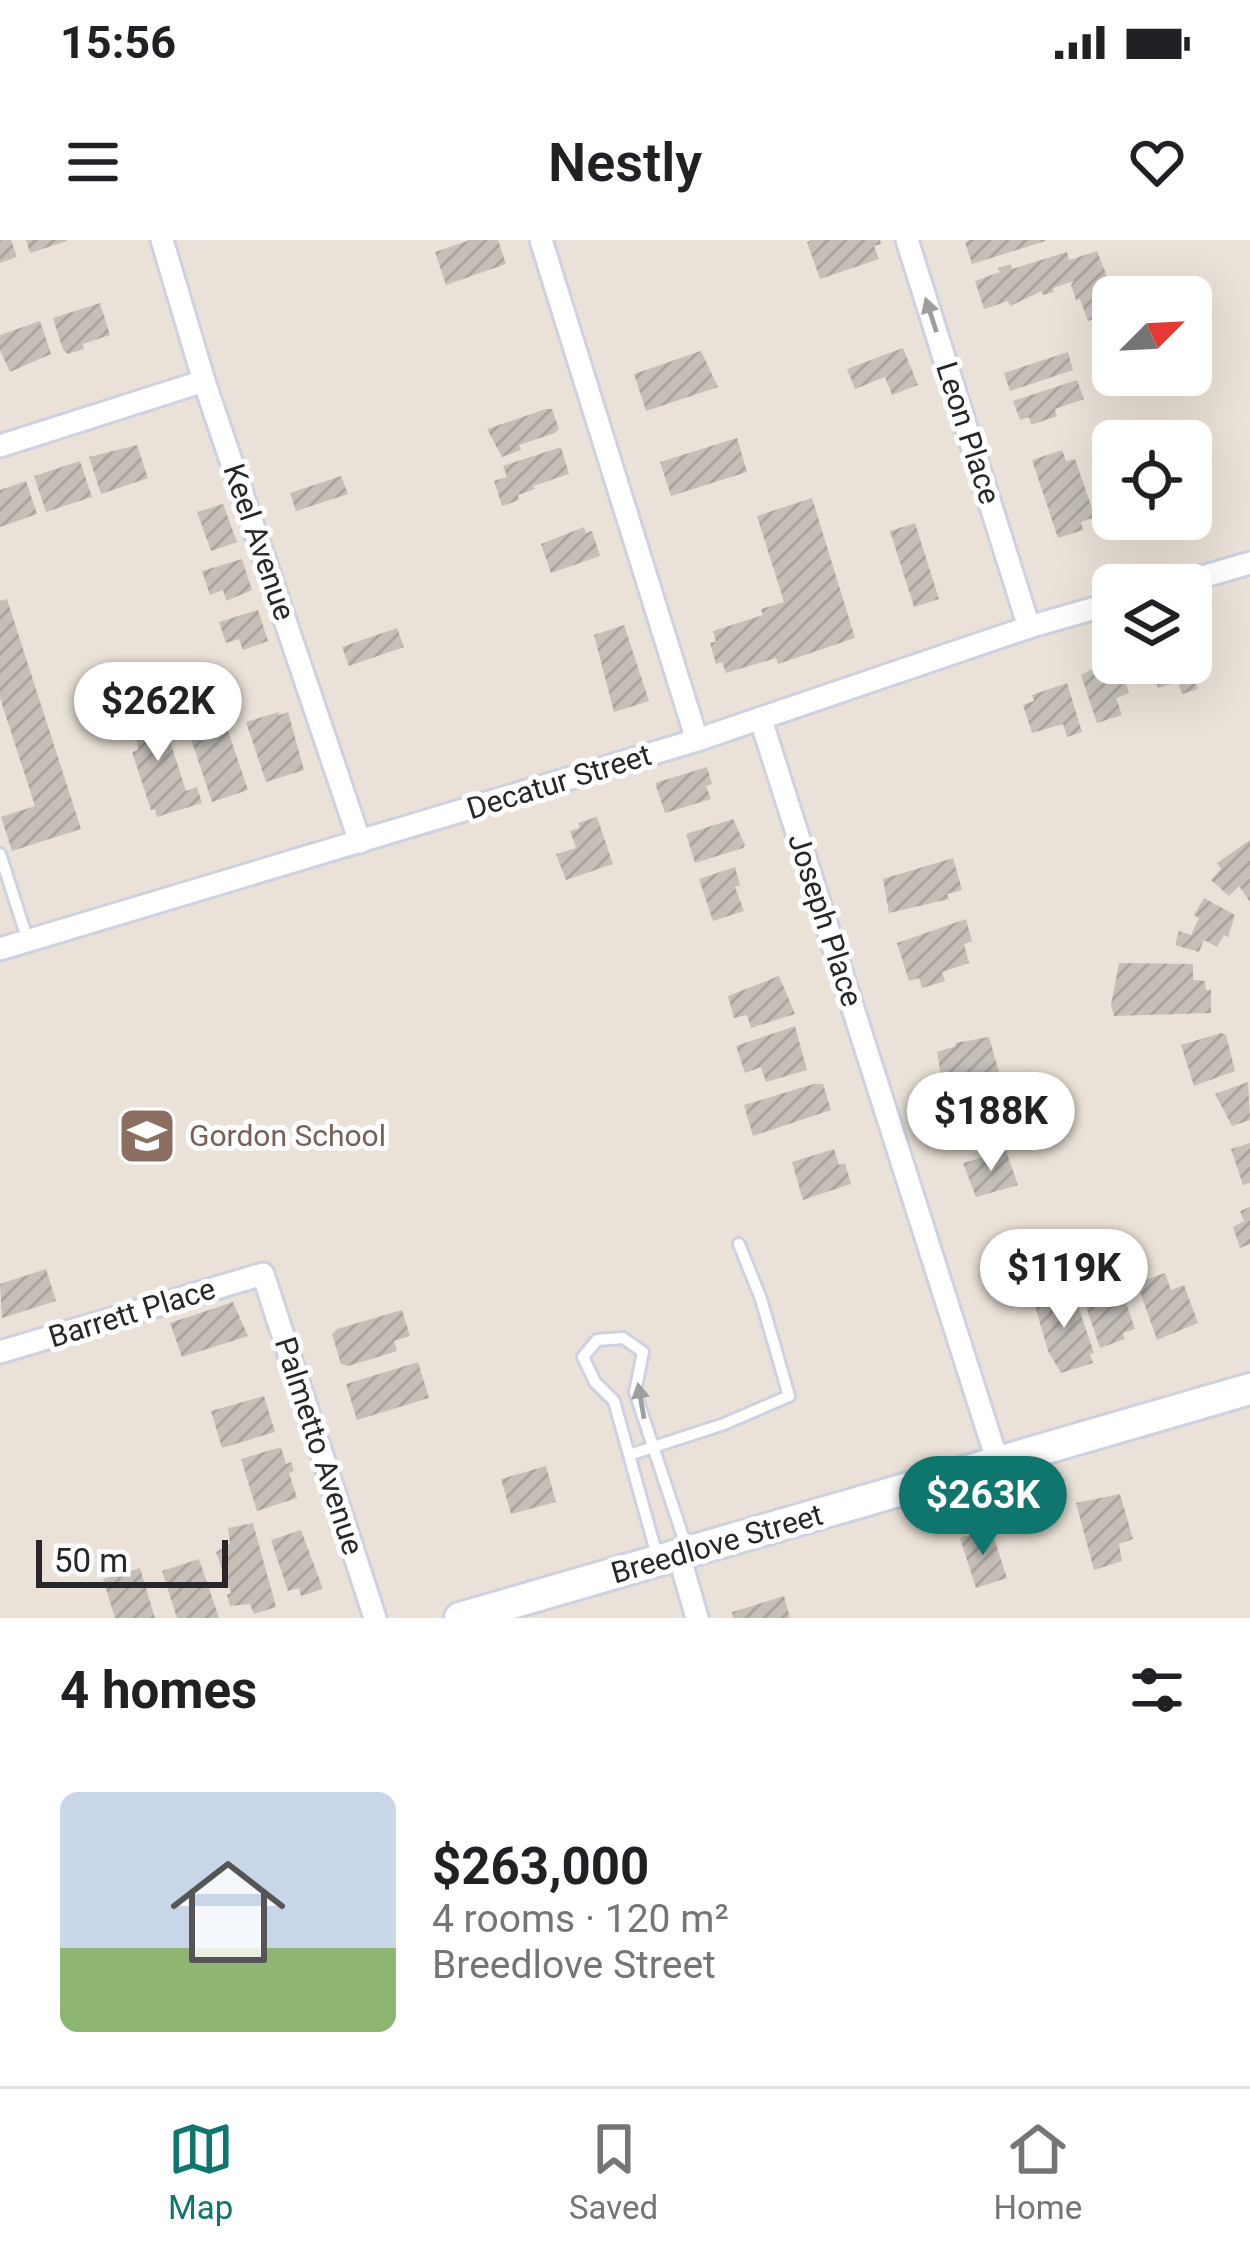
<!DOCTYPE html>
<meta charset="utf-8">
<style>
:root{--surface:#fff;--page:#f2f2f2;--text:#202124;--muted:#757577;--line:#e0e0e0;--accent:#0f766e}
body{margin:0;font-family:Roboto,sans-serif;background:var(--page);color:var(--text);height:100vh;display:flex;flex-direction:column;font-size:45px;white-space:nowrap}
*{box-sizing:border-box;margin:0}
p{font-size:39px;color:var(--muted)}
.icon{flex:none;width:66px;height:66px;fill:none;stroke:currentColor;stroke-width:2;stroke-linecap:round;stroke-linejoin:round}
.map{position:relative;height:1378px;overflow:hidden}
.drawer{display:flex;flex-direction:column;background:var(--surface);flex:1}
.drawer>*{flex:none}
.needle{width:78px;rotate:66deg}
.fabs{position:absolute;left:1092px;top:36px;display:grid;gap:24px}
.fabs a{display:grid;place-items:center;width:120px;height:120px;border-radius:18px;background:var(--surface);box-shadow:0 12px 48px #0002;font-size:60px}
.scale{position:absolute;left:36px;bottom:30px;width:192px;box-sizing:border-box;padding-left:12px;border:6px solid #272727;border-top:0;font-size:33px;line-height:42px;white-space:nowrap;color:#272727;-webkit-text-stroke:9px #fff;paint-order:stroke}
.price{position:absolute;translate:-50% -102px;padding:0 27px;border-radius:42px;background:#fff;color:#222;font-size:39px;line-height:78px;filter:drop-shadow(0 3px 6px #0008)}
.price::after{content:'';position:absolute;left:50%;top:72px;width:36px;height:27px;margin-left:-18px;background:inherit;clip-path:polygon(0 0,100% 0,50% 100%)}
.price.active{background:var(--accent);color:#fff}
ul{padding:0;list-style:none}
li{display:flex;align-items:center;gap:36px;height:300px;padding:0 60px}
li+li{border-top:3px solid var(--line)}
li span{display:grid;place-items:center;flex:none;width:336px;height:240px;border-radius:18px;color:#555}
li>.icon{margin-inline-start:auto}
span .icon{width:144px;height:144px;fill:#fffc;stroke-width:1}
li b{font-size:51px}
h2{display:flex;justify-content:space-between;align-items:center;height:144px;padding:0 60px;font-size:51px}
.status{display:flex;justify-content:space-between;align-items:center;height:84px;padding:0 60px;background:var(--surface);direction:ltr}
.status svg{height:33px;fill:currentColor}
header{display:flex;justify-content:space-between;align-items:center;height:156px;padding:0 60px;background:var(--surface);font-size:54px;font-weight:600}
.tabs{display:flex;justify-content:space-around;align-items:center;height:168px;border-top:3px solid var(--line);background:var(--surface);font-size:33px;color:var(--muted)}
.tabs a{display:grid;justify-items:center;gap:6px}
.tabs .active{color:var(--accent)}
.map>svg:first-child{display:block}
</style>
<div class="status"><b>15:56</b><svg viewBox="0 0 49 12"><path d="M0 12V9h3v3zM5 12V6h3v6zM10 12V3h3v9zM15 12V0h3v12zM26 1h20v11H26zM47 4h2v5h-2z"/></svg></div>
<header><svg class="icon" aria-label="menu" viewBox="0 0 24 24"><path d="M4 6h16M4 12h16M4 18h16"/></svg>Nestly<svg class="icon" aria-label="heart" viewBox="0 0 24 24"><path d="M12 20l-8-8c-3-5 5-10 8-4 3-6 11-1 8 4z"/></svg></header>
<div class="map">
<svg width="1250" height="1378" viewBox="0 0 1250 1378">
<defs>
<pattern id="building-hatch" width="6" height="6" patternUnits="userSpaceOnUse" patternTransform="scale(3)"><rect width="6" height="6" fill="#c5bfb8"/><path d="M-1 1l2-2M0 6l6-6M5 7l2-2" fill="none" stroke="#a9a49e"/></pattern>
</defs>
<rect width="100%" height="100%" fill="#eae2d8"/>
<g fill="url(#building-hatch)">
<path d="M0,0H11L17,17L0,23Z"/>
<path d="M26,0H67V1L30,13Z"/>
<path d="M470,0H498L506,24L446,45L435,12Z"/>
<path d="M812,0H880L881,4L874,6L879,19L820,39L807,2Z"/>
<path d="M970,0H1045V1L972,24L965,2Z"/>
<path d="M1097,11L1112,49L1113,73L1088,81L1080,59L1076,60L1071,45L1074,41L1053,48L1054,52L1043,55L1042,51L1010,66L1008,61L984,69L975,41L1000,32L998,28L1011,24L1012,29L1067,12L1069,20Z"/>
<path d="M100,63L110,95L83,104L84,109L68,114L63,110L53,78Z"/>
<path d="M40,81L51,114L10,132L0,110V95Z"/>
<path d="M903,108L918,145L892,155L885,137L855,149L847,129Z"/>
<path d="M701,111L718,147L646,171L634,134Z"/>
<path d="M1068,112L1073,130L1010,151L1004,133Z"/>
<path d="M1077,140L1084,159L1055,169L1057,176L1031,185L1029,177L1020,180L1013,161Z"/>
<path d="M546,169H552L559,189L555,193L519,205L521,210L502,217L487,189Z"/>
<path d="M1177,184L1183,201H1143L1141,195Z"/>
<path d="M737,198L747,232L671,256L660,222Z"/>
<path d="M137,205L148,238L101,254L89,217Z"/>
<path d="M561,207L569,234L533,246L535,249L518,255L519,260L502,266L494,241L507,237L503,226Z"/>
<path d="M1062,210L1066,221L1075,219L1095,277L1081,282L1083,290L1058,298L1032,220Z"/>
<path d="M80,221L92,257L46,272L34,236Z"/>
<path d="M341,236L348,254L296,271L290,253Z"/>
<path d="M26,241L37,274L0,287V250Z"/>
<path d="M812,258L855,398L778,424L776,418L726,433L722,422L716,424L710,403L716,402L713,391L763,375L761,369L784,362L757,276Z"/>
<path d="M223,264L237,302L211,311L197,272Z"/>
<path d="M915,283L939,359L914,367L890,291Z"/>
<path d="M584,287L586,293L592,291L600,316L551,333L541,304Z"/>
<path d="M242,319L252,350L226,361L223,350L210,355L202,331Z"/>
<path d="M7,359L81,589L12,611L1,577L35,566L0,458V361Z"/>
<path d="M258,370L268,401L243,410L239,399L226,403L219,382Z"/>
<path d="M624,385L649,461L614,472L594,395Z"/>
<path d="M397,388L404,407L349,426L342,407Z"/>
<path d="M1104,422L1106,427L1119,423L1129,453L1116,458L1122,475L1097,483L1081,435Z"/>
<path d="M1150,423H1190L1198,449L1182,454L1178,442L1158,448Z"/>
<path d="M1067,443L1082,492L1067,497L1063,484L1032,493L1023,465L1034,461L1032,455Z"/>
<path d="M145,455L162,504L170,501L186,551L197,547L202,563L157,577L155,569L151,570L132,512L138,510L137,499L125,461Z"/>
<path d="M279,472V475L288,472L304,530L266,542L246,482Z"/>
<path d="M222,473L248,550L212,562L187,487Z"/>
<path d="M707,527L712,544L706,546L711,559L665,573L655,543Z"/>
<path d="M597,577L613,624L566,640L556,614L576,608L570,591L580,588L578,583Z"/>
<path d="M733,579L745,605L743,608L695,623L686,594Z"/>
<path d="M1250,600V662L1239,646L1229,656L1211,640L1221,629L1217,623Z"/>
<path d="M953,618L962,650L947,654L949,659L889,673L883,639Z"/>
<path d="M735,627L740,645L735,647L744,671L713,681L699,639Z"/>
<path d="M1204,658L1235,675L1228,697L1224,695L1217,707L1204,700L1199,712L1175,705L1179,691L1191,695L1199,678L1194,675Z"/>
<path d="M966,679L972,701L964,704L969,723L942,732L945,741L922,748L919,738L909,741L897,703Z"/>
<path d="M1119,723L1193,724V740L1205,741L1206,750H1211V773L1114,776L1111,765Z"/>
<path d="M779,736L795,774L751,788L747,775L734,778L728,756Z"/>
<path d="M795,786L807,830L766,842L761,827L745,833L736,806Z"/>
<path d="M1221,793L1226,795L1235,831L1194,846L1181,805Z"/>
<path d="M989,797L999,832L943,848L937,812L956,806L955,803Z"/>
<path d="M1248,842L1250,880L1232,886L1215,854Z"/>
<path d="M814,844H823L831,870L753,896L744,865Z"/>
<path d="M1250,903V943L1243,945L1231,909Z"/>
<path d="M834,909L839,925L845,923L851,944L803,960L792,922Z"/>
<path d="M1006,911L1018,945L976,957L963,923Z"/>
<path d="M1250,967V1004L1240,1008L1233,987L1244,981L1240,971Z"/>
<path d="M46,1029L56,1061L2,1078L0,1044Z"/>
<path d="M1165,1033L1171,1050L1184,1045L1198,1083L1157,1100L1137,1043Z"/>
<path d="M1060,1050L1064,1061L1075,1057L1094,1113L1090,1114L1093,1123L1061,1133L1048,1111L1033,1059Z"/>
<path d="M1122,1051L1135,1089L1123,1093L1125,1099L1100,1108L1083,1058L1100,1052L1102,1057Z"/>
<path d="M233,1062L248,1096L182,1117L170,1083Z"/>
<path d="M402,1070L410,1096L394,1101L397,1111L348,1126L341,1124L332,1094L337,1089Z"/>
<path d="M418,1122L429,1158L357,1180L346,1144Z"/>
<path d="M264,1156L275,1192L222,1208L211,1171Z"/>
<path d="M281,1207L286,1224L291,1222L294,1231L289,1233L297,1258L257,1271L241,1219Z"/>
<path d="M546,1226L556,1262L511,1274L501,1239Z"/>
<path d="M1120,1254L1133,1299L1119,1304L1122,1321L1094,1330L1076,1263Z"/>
<path d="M253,1283L276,1367L254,1374L250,1364L230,1366L227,1355L231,1353L216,1312L230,1304L228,1288Z"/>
<path d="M991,1289L1007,1338L976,1348L960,1298Z"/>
<path d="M301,1290L323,1349L301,1356L299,1348L288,1351L271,1300Z"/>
<path d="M199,1319L219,1378H177L162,1331Z"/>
<path d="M140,1328L155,1378H115L103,1339Z"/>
<path d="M784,1356L790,1378H733L732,1372Z"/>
</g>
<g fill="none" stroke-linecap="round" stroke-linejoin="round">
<g stroke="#cdd1e0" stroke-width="16">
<g id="lane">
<path d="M0,614L28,701"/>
<path d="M629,1215L724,1184L789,1156L761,1059L739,1004"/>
<path d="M658,1319L614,1161L595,1142L583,1117L597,1100L623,1098L643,1112L635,1152L687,1309"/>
</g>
</g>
<g stroke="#cdd1e0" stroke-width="27">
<g id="street">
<path d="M162,0L204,141L360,602"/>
<path d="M541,0L697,500"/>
<path d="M907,0L1029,387"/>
<path d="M0,206L204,141"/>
<path d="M1174,345L1250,323"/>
<path d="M761,480L998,1223"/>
<path d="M0,709L697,500L1029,387L1113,363"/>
<path d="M0,1112L263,1034L375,1378"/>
<path d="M679,1315L697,1378"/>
</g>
</g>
<g stroke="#cdd1e0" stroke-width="36">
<path id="secondary" d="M460,1378L1250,1149"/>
</g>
<use href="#lane" stroke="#fff" stroke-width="10"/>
<use href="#street" stroke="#fff" stroke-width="21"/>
<use href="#secondary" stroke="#fff" stroke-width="30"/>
</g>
<defs><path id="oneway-solid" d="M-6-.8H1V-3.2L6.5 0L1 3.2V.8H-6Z" transform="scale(3)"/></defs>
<g fill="#9e9e9e">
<use href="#oneway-solid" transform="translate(931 75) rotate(-108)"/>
<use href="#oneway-solid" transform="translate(641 1161) rotate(-100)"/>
</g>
<defs>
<g id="school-square" transform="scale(3)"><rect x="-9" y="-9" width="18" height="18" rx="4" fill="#8d6e63" stroke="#fff"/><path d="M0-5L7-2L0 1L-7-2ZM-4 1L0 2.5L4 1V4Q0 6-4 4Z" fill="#fff"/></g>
</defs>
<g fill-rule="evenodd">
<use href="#school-square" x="147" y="896"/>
</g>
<g text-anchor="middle" stroke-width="10" stroke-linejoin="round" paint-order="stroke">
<g font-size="30" fill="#272727" stroke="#fff">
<text transform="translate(968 193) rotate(72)" y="10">Leon Place</text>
<text transform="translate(259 302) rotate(71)" y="10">Keel Avenue</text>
<text transform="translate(559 542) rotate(-17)" y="10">Decatur Street</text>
<text transform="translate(825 680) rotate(72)" y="10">Joseph Place</text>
<text transform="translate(132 1073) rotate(-17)" y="10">Barrett Place</text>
<text transform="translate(319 1206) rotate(72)" y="10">Palmetto Avenue</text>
<text transform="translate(717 1304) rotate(-16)" y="10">Breedlove Street</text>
</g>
<g font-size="30" fill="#785e54" stroke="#fff" text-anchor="start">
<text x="189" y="906">Gordon School</text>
</g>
</g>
</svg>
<div class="fabs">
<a><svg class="needle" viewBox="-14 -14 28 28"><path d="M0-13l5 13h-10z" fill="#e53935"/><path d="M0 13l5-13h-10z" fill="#757577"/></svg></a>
<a><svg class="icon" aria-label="locate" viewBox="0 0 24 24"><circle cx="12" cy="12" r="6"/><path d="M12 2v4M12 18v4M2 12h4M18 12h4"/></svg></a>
<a><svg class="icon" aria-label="layers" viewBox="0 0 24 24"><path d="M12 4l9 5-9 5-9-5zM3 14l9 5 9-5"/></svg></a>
</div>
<div class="scale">50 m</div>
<b class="price" style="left:158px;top:524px">$262K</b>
<b class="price" style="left:991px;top:934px">$188K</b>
<b class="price" style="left:1064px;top:1091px">$119K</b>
<b class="price active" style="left:983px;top:1318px">$263K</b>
</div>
<section class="drawer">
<h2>4 homes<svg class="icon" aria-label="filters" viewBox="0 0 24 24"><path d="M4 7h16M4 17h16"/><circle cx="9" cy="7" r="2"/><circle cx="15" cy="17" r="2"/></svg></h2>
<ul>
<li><span style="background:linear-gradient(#c9d6e8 65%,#8fb573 0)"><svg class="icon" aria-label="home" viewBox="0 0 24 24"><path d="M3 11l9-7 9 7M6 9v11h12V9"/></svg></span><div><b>$263,000</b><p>4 rooms · 120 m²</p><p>Breedlove Street</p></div></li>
</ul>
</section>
<nav class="tabs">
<a class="active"><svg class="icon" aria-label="map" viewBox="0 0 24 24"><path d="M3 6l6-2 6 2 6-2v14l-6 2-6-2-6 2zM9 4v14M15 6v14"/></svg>Map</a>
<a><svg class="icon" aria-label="saved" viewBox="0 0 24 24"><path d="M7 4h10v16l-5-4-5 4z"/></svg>Saved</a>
<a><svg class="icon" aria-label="home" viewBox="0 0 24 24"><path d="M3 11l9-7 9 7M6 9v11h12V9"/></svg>Home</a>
</nav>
